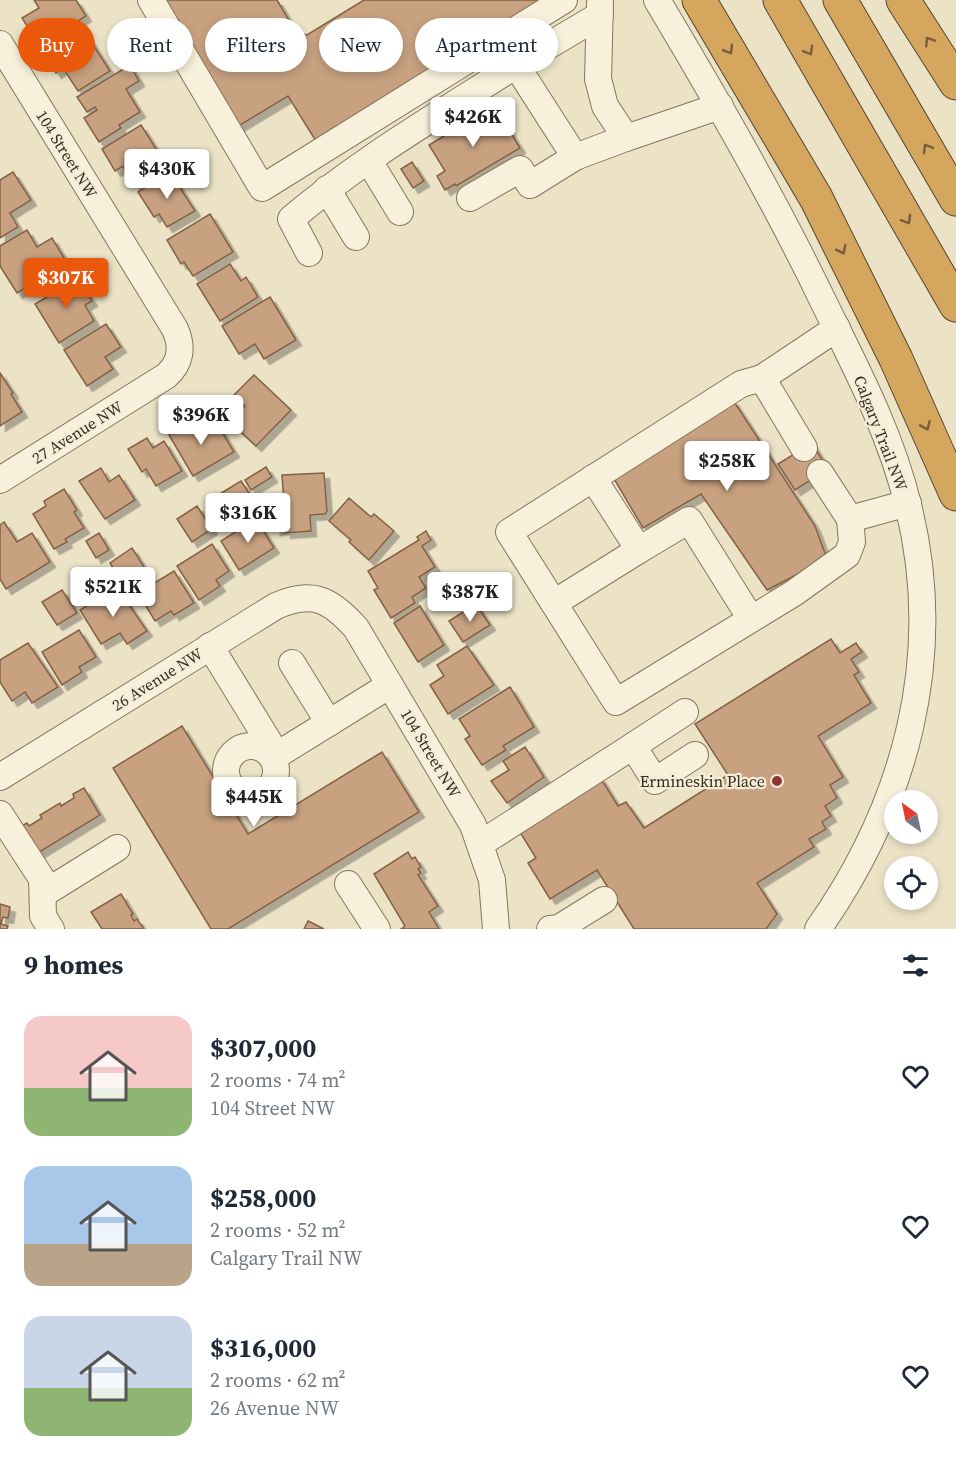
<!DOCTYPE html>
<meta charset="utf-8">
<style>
:root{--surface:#fff;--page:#f2f2f3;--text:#1f2937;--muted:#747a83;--accent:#ea580c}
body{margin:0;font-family:"Source Serif 4",serif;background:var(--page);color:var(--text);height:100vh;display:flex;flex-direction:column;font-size:22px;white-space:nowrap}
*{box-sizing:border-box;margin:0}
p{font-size:20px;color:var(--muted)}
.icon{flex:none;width:33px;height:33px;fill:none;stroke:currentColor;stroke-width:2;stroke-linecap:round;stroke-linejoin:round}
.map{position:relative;height:929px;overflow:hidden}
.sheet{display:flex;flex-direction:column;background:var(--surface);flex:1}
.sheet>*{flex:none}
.hud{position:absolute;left:18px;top:18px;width:600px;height:54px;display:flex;gap:12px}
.needle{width:39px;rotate:327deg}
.buttons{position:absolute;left:884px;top:790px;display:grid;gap:12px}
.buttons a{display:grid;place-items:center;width:54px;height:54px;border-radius:50%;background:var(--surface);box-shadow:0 3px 9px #0003;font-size:30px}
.price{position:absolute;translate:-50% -51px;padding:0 14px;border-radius:6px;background:#fff;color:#222;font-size:20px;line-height:39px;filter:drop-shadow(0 2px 3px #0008)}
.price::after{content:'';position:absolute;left:50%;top:36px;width:18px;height:14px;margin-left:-9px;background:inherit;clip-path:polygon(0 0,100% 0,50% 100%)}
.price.selected{background:var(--accent);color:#fff}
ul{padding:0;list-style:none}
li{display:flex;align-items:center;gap:18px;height:150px;padding:0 24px}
li span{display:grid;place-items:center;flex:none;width:168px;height:120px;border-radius:18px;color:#555}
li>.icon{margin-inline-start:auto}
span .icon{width:72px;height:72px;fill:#fffc;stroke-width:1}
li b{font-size:26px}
h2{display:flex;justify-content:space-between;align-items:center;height:72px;padding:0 24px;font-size:26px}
.chip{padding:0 21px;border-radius:27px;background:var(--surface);box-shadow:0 3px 9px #0003;font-size:21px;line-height:54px}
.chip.selected{background:var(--accent);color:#fff}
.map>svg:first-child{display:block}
</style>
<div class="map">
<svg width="956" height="929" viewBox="0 0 956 929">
<defs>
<filter id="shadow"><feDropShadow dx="5.5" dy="5.5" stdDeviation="0" flood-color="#0004"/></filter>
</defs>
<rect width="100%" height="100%" fill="#ece3c7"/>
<g fill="#c7a180" stroke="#846145" stroke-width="1.5" filter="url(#shadow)">
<path d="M34,0H76L86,16L39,45L22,18L39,8Z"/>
<path d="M159,0H277L296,32L307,35L364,0H555L319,146L288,96L237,127Z"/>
<path d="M81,26L110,71L78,91L63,68L56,73L42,51Z"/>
<path d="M130,65L139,81L126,89L140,112L119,125L121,128L99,142L84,118L97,110L95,107L87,112L77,97Z"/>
<path d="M490,108L492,113L497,110L520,148L456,186L455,184L445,190L437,176L445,171L429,145Z"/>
<path d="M141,125L168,168L136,187L123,166L115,171L102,149Z"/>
<path d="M412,162L424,181L413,188L401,169Z"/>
<path d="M13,172L31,200L10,213L18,227L0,238V180Z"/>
<path d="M170,172L195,211L167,227L159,214L154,217L138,192Z"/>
<path d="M210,214L233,252L193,276L184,262L181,264L167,240Z"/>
<path d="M27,230L37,247L52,238L69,266L50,278L47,274L17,293L0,266V246Z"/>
<path d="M230,264L241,281L246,277L258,297L220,321L197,284Z"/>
<path d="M76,275L92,301L85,305L94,321L59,343L35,304L55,292L53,289Z"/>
<path d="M270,297L296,340L264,359L255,344L239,354L222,326Z"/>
<path d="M106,324L121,347L105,357L113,369L87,386L64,350Z"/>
<path d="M0,373L13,393L11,394L22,412L0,426Z"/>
<path d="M254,375L291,410L256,446L229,421L245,406L234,395Z"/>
<path d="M733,400L815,526L826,556L798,574L767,590L701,494L643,528L610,472Z"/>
<path d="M197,419L205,432L218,425L234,452L193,476L169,435Z"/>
<path d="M147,438L153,448L164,441L182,471L156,486L146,469L142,472L128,449Z"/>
<path d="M812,443L828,469L795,490L778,464Z"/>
<path d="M266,467L272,477L251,490L245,480Z"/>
<path d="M101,468L109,482L119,475L135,500L105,519L79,481Z"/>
<path d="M324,473L327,511L325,514L310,515L311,531L285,533V529L275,530L273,503L284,502L282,475Z"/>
<path d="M241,481L255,502L232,517L218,495Z"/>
<path d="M64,489L77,510L74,512L84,528L65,539L67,542L54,549L33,514L46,506L44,501Z"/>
<path d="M349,498L371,517L374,514L394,531L369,560L349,542L351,540L329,521Z"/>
<path d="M197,506L212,529L192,542L177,519Z"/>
<path d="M256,519L274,548L239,570L221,541Z"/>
<path d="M4,522L17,542L32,533L50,562L6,589L0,579V525Z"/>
<path d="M426,531L431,540L422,546L435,567L419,577L426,588L412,597L415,603L391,618L374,590L378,588L368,571L419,540L417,537Z"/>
<path d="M99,533L109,550L96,558L86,541Z"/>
<path d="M212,544L229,571L216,580L220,586L199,600L177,566Z"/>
<path d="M132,548L146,570L123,584L110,563Z"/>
<path d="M174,571L194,603L174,615L171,611L155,621L138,593Z"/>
<path d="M117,587L147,631L127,644L120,633L101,644L80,610Z"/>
<path d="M62,590L77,613L57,625L42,602Z"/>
<path d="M476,604L490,625L463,642L449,621Z"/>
<path d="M420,606L444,645L418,662L394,623Z"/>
<path d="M79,630L96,657L79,667L82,672L62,685L42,652Z"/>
<path d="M831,639L840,653L856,643L862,652L851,659L859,672L854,675L871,703L818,736L843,777L830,785L837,798L825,806L831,816L822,822L826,829L809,839L814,847L757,883L777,914L766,929H634L597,870L550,899L528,863L536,858L518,829L600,777L618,806L626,802L644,828L728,775L695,724Z"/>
<path d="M28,643L58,687L32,703L25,692L12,701L0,682V660Z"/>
<path d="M467,646L494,685L448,714L430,685L444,676L437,665Z"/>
<path d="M510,687L534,727L503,746L506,750L482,765L465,739L470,736L459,719Z"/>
<path d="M182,726L248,834L382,752L419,812L228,929H211L113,768Z"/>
<path d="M525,747L544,777L507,803L491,781L509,770L503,761Z"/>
<path d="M84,788L100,815L33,856L16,829L27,823L29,826L42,818L40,815L60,803L61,806L74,798L73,794Z"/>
<path d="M408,852L412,859L415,857L421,867L418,869L421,873L418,875L438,906L429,912L439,929H401L405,926L374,874Z"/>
<path d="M121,894L133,914L131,915L134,921L137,919L144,929H102L91,912Z"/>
<path d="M0,904L10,907L8,918L3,917L1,924L8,926L7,929H0Z"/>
<path d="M308,921L324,929H304Z"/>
</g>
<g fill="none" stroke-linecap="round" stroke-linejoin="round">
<g stroke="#86755e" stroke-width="28">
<g id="minor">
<path d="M151,0L262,188L564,0"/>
<path d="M657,0C716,99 774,199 824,303C856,368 891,434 908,505C946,656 906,804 818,929"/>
<path d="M600,3L598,79L605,106L626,138L720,106"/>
<path d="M600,15L516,65L575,157L626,138"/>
<path d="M0,44L175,329C183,347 181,363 166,376L0,480"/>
<path d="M369,161L400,212"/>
<path d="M327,189L356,237"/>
<path d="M470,198L520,169L530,185L575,157"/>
<path d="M309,253L291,219C360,160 440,114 516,65"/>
<path d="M762,378L741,384L509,532L616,702L794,593L847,555L852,542L850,519"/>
<path d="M804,448L762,378L837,328"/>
<path d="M820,473L850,519L908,503"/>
<path d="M639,550L689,520L751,619"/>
<path d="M554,603L639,550L593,478"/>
<path d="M210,646L277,755L390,685"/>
<path d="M292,663L329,723"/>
<circle cx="251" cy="771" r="25"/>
<path d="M633,746L685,712"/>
<path d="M0,777L276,606C312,590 330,599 356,628L473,825L492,880L496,929"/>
<path d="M0,814L42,879L43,916L51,929"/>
<path d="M480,844L633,746L655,781L695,755"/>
<path d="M348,884L377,929"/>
<path d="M43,894L117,848"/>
<path d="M550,929L559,928L604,900"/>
</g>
</g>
<g stroke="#554431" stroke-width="35">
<g id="highway">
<path d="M699,0L816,198L896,359L956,494"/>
<path d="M780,0L956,305"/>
<path d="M840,0L956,199"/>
<path d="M903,0L956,83"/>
</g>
</g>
<use href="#minor" stroke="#f7f0da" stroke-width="26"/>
<use href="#highway" stroke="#d5a65e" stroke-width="33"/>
</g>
<defs><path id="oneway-chevron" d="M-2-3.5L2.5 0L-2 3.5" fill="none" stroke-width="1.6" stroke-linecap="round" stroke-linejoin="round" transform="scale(1.5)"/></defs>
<g stroke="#775d39">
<use href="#oneway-chevron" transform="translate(929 41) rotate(-123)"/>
<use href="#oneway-chevron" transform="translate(729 50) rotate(60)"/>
<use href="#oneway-chevron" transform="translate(809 51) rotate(60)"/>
<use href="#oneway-chevron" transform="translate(927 148) rotate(-120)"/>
<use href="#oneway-chevron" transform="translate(907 220) rotate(60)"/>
<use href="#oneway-chevron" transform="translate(842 250) rotate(63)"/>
<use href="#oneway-chevron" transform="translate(926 426) rotate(66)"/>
</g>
<circle fill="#923532" stroke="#f4edd7" stroke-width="2" cx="777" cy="781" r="6"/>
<g text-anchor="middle" stroke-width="4.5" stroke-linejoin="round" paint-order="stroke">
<g font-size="16" fill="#382d20" stroke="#f4edd7">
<text transform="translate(67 154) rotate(58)" y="6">104 Street NW</text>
<text transform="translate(77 432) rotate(-32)" y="6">27 Avenue NW</text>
<text transform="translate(881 433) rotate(69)" y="6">Calgary Trail NW</text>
<text transform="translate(157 679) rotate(-32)" y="6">26 Avenue NW</text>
<text transform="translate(431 753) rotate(59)" y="6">104 Street NW</text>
</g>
<g font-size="16" fill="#382d20" stroke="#f4edd7" text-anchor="end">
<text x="765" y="787">Ermineskin Place</text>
</g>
</g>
</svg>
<div class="buttons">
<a><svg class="needle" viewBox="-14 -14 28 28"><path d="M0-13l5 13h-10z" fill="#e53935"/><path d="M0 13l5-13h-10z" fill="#747a83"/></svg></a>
<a><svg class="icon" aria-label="locate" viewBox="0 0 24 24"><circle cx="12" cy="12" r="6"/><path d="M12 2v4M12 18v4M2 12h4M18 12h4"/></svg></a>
</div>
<b class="price" style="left:473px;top:148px">$426K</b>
<b class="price" style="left:167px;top:200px">$430K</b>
<b class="price selected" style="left:66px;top:309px">$307K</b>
<b class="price" style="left:201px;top:446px">$396K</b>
<b class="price" style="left:727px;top:492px">$258K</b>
<b class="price" style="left:248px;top:544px">$316K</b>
<b class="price" style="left:113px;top:618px">$521K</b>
<b class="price" style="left:470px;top:623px">$387K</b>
<b class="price" style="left:254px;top:828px">$445K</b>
<div class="hud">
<a class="chip selected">Buy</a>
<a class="chip">Rent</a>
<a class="chip">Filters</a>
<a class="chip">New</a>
<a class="chip">Apartment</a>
</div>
</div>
<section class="sheet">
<h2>9 homes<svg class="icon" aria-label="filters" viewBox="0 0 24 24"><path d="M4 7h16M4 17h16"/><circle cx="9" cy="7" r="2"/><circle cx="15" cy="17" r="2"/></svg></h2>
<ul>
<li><span style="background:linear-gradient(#f6c9c9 60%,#8fb573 0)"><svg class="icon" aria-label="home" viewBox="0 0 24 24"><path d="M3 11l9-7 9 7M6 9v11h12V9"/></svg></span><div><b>$307,000</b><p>2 rooms · 74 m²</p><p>104 Street NW</p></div><svg class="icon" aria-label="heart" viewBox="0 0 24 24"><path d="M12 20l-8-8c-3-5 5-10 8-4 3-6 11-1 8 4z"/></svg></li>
<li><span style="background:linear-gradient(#a9c7e8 65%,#b9a48a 0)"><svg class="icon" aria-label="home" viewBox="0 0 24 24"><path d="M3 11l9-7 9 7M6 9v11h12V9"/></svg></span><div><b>$258,000</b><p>2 rooms · 52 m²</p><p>Calgary Trail NW</p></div><svg class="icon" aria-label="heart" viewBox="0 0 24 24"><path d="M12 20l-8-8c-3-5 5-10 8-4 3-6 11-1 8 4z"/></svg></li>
<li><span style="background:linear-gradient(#c9d6e8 60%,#8fb573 0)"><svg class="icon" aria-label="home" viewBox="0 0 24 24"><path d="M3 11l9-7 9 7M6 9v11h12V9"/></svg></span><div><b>$316,000</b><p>2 rooms · 62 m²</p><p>26 Avenue NW</p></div><svg class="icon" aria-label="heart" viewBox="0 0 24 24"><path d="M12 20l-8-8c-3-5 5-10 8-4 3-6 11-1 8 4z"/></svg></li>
</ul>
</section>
